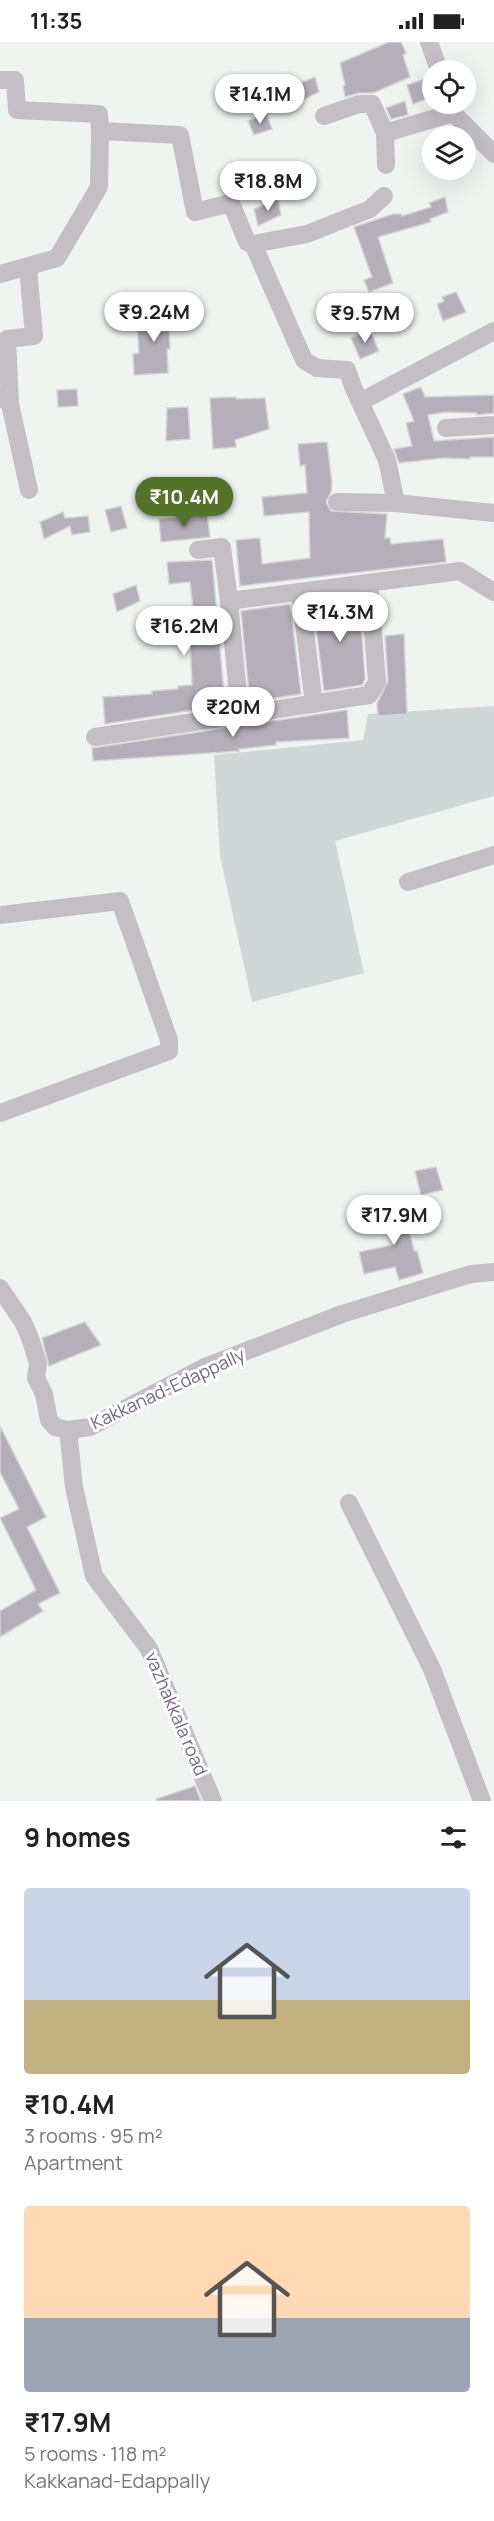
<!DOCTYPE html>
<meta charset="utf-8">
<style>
:root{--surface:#fff;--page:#f6f6f6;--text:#222;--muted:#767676;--accent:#547229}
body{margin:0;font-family:Manrope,sans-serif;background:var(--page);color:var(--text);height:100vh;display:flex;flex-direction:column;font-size:22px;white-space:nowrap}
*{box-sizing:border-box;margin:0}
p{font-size:20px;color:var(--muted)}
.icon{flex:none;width:33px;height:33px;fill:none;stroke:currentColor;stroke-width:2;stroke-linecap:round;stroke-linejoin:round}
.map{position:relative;height:1759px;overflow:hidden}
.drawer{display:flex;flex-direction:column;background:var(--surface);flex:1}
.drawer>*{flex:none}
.controls{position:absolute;left:422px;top:18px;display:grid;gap:12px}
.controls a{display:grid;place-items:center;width:54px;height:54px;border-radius:50%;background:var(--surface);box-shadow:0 6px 24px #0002;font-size:30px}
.price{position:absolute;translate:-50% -51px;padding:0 14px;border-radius:21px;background:#fff;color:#222;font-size:20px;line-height:39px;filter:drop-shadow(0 2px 3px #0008)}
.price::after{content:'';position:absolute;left:50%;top:36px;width:18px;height:14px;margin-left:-9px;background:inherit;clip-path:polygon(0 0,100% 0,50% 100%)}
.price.selected{background:var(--accent);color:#fff}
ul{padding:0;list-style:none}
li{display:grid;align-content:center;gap:12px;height:318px;padding:0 24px}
li span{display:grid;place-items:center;height:186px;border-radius:6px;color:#555}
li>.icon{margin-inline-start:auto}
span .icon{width:108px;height:108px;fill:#fffc;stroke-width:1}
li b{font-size:26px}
h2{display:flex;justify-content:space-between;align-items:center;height:72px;padding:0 24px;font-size:26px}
.status{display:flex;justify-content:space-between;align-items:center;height:42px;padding:0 30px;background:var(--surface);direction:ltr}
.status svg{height:16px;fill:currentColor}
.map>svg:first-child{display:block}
</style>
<div class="status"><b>11:35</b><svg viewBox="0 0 49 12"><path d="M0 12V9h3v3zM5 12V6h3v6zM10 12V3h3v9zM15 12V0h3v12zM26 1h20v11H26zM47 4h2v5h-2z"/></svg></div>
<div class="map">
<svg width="494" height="1759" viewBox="0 0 494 1759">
<rect width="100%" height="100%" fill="#f0f4f1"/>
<path fill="#cfd8d6" d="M494,664V754L335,799L364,931L252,960L220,814L214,713L363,698L368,672Z"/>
<g fill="#b5afb9" stroke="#d3d5d3" stroke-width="1.5">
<path d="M389,0H401L406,11L403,13L410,35L373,51H359L345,55L343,44L345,43L340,21Z"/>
<path d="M315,35L319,50L296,61L292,44Z"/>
<path d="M431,35L432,55L413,62L407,43Z"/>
<path d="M405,59L408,73L391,77L386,66Z"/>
<path d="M261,73L262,75L267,73L272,87L254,93L248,79Z"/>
<path d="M264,122L268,137L245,148L241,131Z"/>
<path d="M445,155L448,170L430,177L431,180L378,195L393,241L369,250L364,238L372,235L354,185L393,172H401L402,174L431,165L429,161Z"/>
<path d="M278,157L281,173L258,184L254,167Z"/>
<path d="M456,250L466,270L443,279L437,262L444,259L442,255Z"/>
<path d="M174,267L175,286H169L170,307H167L168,331L134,333L133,312L139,311L137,276L158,275V268Z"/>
<path d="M370,288L379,309L360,317L351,296Z"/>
<path d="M421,345L425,355L494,353V371L477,373V371L445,370L428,373L434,399L494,395V415H470V417L444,416L399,421L394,407L412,404L406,381L414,379L403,352Z"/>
<path d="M77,347L78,364L58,365L57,348Z"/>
<path d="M236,355V357L265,356L269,387L235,398L236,405L213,407L210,356Z"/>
<path d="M188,365L190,397L166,399L167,366Z"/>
<path d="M327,400L332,441L331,450L326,460L331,469L387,472L385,496H390L391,502L443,497L446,520L240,544L236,498L260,496L262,522L310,516L309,470L264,474L262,455L307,451L305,423L300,424L298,402Z"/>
<path d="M121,464L127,486L111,490L105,468Z"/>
<path d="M63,470L65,476L88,474L90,490L72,493L70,484L44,497L40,480Z"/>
<path d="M207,471L210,495L161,500L159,477Z"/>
<path d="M212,518L225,663L105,682L103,655L152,652V649L178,647V644L192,643L190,593L199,592L196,566H193L190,540L169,542L167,520Z"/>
<path d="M136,543L140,559L117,570L113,552Z"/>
<path d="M359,554L365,637L362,643L324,649L313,560Z"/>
<path d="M290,562L301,652L250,660L241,569Z"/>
<path d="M404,592L407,672L378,674L377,661L388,639L385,594Z"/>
<path d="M347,668L349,696L276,700V703L239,707V709L93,719L92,706Z"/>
<path d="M436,1125L443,1148L421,1153L415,1129Z"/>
<path d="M402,1157L414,1209H417L423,1231L399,1238L395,1225L364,1232L359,1210L393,1203L382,1160Z"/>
<path d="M85,1280L101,1303L49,1324L42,1296Z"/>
<path d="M0,1384L46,1475L27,1485L60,1551L38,1562L43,1569L0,1595V1569L36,1548L0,1476L19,1467L0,1430Z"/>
<path d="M195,1744L201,1759H156V1757Z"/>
</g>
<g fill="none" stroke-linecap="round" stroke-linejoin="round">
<g stroke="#c3bfc5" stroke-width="18">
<path d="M429,0L439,28"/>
<path d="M0,38H15L17,68L99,72L100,89"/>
<path d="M450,62L453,71L494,112"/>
<path d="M324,74L359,62H372L385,91L386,123"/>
<path d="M385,91L453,71"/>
<path d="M253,202L304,318L317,326L347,328L354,347L387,418L396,461"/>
<path d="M0,232L57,216L99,145L100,89L180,93L195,170L231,161L247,200L253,202L307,192L370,167L384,154"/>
<path d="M1,355L10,362L29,448"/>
<path d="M360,360L494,289"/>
<path d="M10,362L7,297L34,294L28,225"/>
<path d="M446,386L494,383"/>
<path d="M337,460L396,461L494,471"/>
<path d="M198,508L222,505L229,559L460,529L494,550"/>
<path d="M300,550L314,662"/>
<path d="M229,559L240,673L369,653L377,640L369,541"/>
<path d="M95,695L240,673"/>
<path d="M408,840L494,813"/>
<path d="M0,873L120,859L169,998V1009L0,1071"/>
<path d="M0,1246L23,1280L30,1296L38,1321L36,1336L44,1352L49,1378L55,1385L68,1388L90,1385L205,1325L342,1272L471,1232L494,1230"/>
<path d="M68,1388L74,1445L94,1534L149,1607L213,1759"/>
<path d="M349,1461L432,1627L482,1759"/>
</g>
</g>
<g text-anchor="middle" stroke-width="6" stroke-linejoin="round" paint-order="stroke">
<g font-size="18" fill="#75657e" stroke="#fff">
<text transform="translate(168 1347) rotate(-25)" y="6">Kakkanad-Edappally</text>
<text transform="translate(176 1672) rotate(67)" y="6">vazhakkala road</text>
</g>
</g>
</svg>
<div class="controls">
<a><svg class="icon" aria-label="locate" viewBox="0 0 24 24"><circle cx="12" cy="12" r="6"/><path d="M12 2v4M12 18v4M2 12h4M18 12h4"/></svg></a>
<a><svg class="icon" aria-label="layers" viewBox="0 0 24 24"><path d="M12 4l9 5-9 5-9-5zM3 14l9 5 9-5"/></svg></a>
</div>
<b class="price" style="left:260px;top:83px">₹14.1M</b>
<b class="price" style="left:268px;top:170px">₹18.8M</b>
<b class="price" style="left:154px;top:301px">₹9.24M</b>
<b class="price" style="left:365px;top:302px">₹9.57M</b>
<b class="price selected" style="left:184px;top:486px">₹10.4M</b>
<b class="price" style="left:340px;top:601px">₹14.3M</b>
<b class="price" style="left:184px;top:615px">₹16.2M</b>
<b class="price" style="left:233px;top:696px">₹20M</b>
<b class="price" style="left:394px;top:1204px">₹17.9M</b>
</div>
<section class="drawer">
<h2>9 homes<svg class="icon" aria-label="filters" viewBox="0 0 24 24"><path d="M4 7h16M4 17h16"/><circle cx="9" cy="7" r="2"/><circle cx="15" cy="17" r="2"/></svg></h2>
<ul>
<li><span style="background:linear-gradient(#c9d6e8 60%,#c2b280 0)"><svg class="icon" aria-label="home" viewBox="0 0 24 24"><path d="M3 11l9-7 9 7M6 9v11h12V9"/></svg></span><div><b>₹10.4M</b><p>3 rooms · 95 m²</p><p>Apartment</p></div></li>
<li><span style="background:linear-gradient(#ffd9b3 60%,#9aa5b1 0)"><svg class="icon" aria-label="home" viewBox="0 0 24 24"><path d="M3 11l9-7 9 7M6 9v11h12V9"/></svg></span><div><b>₹17.9M</b><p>5 rooms · 118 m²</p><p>Kakkanad-Edappally</p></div></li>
</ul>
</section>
